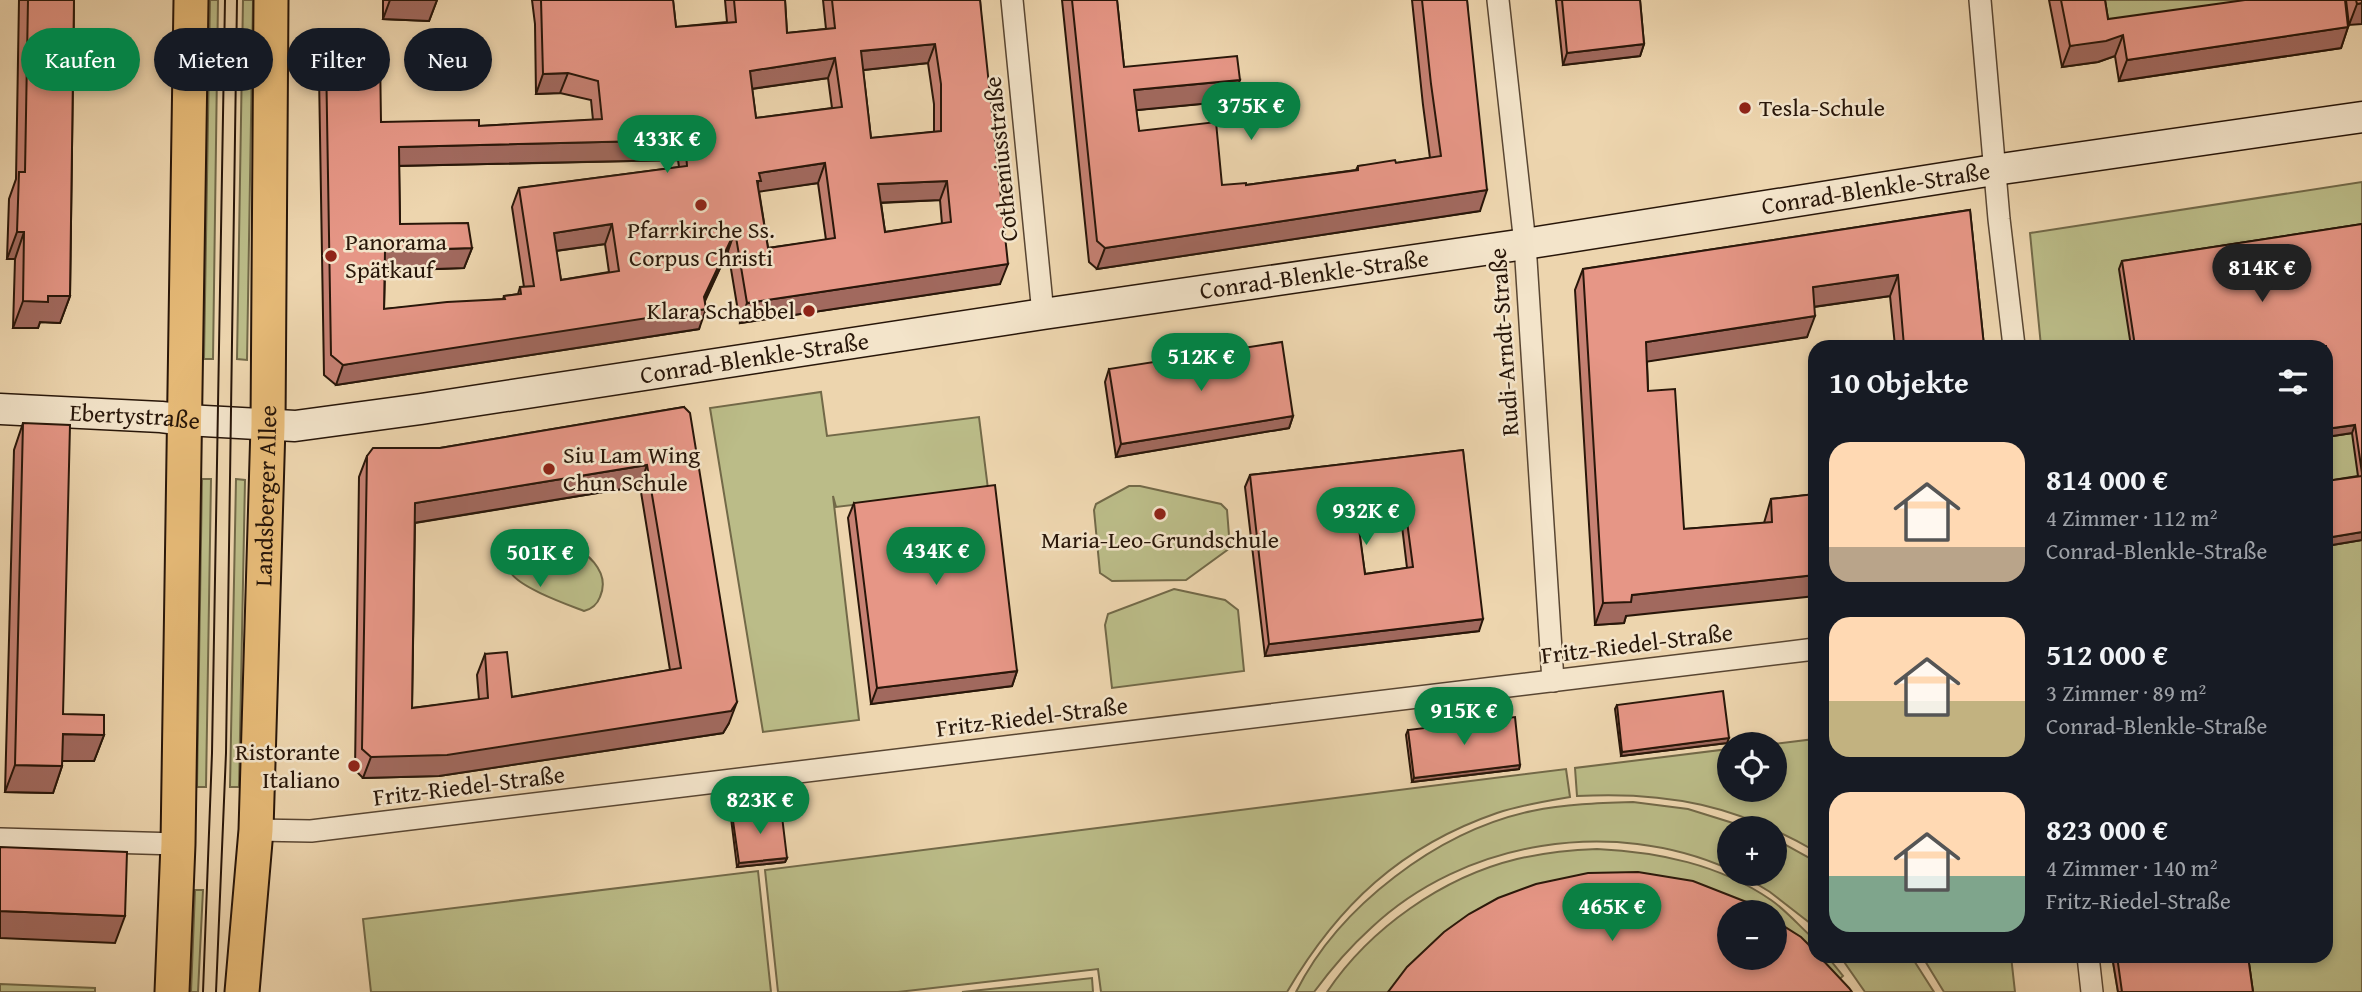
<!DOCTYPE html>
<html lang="de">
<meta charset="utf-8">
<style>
:root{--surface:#171b24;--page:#242831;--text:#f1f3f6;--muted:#9ea1a6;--accent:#0b8043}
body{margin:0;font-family:"Gentium Book Plus",serif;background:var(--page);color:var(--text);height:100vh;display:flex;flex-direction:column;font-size:26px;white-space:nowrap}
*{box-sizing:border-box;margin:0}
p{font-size:23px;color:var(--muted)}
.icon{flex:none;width:38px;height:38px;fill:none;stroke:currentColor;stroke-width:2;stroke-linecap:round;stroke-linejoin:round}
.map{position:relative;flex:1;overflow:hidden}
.details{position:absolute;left:1808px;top:340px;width:525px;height:623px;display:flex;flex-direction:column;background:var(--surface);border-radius:21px;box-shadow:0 4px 10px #0003}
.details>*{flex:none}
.hud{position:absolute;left:21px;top:28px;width:665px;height:63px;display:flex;gap:14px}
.fabs{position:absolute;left:1717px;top:732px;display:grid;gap:14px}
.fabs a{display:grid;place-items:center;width:70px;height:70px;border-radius:50%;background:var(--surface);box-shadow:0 4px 10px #0003;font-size:35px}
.price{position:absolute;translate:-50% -60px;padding:0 16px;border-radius:24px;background:var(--accent);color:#fff;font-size:23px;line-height:46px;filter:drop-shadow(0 2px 4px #0008)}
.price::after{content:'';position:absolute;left:50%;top:42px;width:21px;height:16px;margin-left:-10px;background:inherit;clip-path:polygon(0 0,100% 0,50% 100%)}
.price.current{background:#222;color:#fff}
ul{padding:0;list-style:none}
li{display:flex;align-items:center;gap:21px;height:175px;padding:0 21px}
li span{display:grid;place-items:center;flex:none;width:196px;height:140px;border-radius:21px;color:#555}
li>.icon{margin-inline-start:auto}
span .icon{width:84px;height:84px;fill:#fffc;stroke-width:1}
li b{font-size:30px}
h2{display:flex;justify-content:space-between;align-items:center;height:84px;padding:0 21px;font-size:30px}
.chip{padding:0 24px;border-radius:32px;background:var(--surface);box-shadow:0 4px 10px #0003;font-size:24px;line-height:63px}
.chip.current{background:var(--accent);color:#fff}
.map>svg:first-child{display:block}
</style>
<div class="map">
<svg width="2362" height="992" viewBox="0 0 2362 992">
<rect width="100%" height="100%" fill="#edd5ae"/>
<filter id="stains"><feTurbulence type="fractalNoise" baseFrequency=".00286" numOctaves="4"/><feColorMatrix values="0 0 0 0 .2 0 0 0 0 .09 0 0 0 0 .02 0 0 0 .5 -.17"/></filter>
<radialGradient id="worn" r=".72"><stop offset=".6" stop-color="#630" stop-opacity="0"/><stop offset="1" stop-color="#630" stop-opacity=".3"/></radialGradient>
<g fill="#bbbc88" stroke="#726948" stroke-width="2">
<path d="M210,0H218L213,359H204Z"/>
<path d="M243,0H253L247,360L237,359Z"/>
<path d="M2093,0H2346L2347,6L2114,39Z"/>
<path d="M2362,182V992H2118L2112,956H2326V346H2041L2030,233Z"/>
<path d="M821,392L827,436L979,417L988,489L836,507L833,496L859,720L763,732L710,408Z"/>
<path d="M202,479H211L206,787H197Z"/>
<path d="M236,479L245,480L239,787H230Z"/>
<path d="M1129,486H1140L1221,504L1227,510L1230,548L1186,580L1112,581L1100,573L1094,510L1096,504Z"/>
<path d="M562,544C586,548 611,572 600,597C597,605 592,609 584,611C566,604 521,588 511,573C507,567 506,559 504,552Z"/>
<path d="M1174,589L1225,600L1238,610L1244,671L1112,688L1105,625L1108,614Z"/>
<path d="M1815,739V851C1737,806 1669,791 1577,796L1575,768L1729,749V789H1774V744Z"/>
<path d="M1566,769L1570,797C1546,801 1521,805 1497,813C1401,846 1338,905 1287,992H1101L1098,969L898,992H778L765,870Z"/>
<path d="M1633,802L1688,809L1749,828H1729V869C1613,817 1464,840 1371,928C1350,947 1331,969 1314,992H1296C1339,906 1438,831 1532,811C1565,804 1599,803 1633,802Z"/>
<path d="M1775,839L1815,861V927L1770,892L1739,873H1774Z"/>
<path d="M1597,849C1658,852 1719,864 1771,900C1787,911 1800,927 1815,940V956H1827L1843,976L1835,983L1775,928L1774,912H1747L1732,905L1389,992H1327C1370,928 1443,877 1517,859C1543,853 1570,850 1597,849Z"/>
<path d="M758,871L771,992H371L363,919Z"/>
<path d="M195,890H203L198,992H191Z"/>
<path d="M1840,956H1911L1934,992H1865Z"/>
<path d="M1922,956H2011L2015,992H1944Z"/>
<path d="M1092,978L1093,992H962Z"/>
<path d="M0,984L95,988V992H0Z"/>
</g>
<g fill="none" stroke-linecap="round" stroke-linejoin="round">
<g stroke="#594632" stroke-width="24">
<g id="street">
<path d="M1012,0L1043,314"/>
<path d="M1498,0L1525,244L1553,681"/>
<path d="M1980,0L1999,219L2014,346"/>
<path d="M256,830L311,831L1815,649"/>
<path d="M0,839L178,844"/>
<path d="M2088,956L2092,992"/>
</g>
</g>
<g stroke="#281609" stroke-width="33">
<g id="secondary">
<path id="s1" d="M0,409L161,417L186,420L295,426L421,409L1043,314L1525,244L1994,170L2362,117"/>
</g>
</g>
<g stroke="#281609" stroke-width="37">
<g id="primary">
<path d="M172,992L178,844L191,0"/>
<path id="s2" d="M242,992L256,830L268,426L271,0"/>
</g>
</g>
<use href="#street" stroke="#f3e4ca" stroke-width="21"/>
<use href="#secondary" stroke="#f3e4ca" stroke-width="30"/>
<use href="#primary" stroke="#e6ba77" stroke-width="33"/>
<g stroke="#281609" stroke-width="2">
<path d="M203,992L212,753L225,0"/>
<path d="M216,992L226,753L237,0"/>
</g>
</g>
<g fill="#c68173" stroke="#281609" stroke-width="2" fill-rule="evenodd">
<path d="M19,0H74L70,296L60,323L40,322L38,328H13L15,259H7L9,199L16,179Z"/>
<path d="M383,0H437L429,21L383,19Z"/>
<path d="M532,0H673L676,27L727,22L725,0H785L787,33L826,29L823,0H980L1000,284L740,323L728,251L705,301L699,329L336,385L324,375L319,75L326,56L381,122L479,126L593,120L591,100L560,93L536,94L535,24ZM928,63L934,104V132L871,138L863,70ZM828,78L832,108L756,118L752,89ZM678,160L679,167L519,188L512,207L524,287H520L518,294L504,296L503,299L384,309L385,271L464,268L472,248L400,224L399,166ZM818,183L826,240L768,248L759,191ZM940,200L942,224L885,232L881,203ZM605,244L609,272L561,280L556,251Z"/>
<path d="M1062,0H1117L1124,67L1232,101L1136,110L1139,131L1222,185H1246L1356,170L1358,166L1396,163L1430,158L1423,105L1412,0H1467L1480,211L1097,269L1089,262Z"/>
<path d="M1556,0H1640L1644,44L1640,56L1563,65Z"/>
<path d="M2049,0H2105L2108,19L2348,27L2341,48L2119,81L2115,56L2098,62L2062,67Z"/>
<path d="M2346,0H2362L2349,25Z"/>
<path d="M1970,210L1984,346H1895L1890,296L1814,307L1807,337L1647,361L1648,391L1684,529L1764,523L1771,499L1815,494L1626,616L1624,623L1595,625L1575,290L1583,269Z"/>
<path d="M2362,224V540L2326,546V481L2358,476L2352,433L2326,437V346H2131L2119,269L2122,261Z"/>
<path d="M1109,369L1293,416L1289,428L1116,457L1105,382Z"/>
<path d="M684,407L729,723L723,733L439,776L363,778L355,770L359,477L367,456L440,448ZM640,486L670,670L512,697L485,654L477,675L479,700L412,708L415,523Z"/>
<path d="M23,423L63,714L104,735L94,761H62V766L53,793L5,792L14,450Z"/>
<path d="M1463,450L1479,631L1265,656L1245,487L1250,475ZM1402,526L1407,568L1365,574L1359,532Z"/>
<path d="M854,503L1017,671L1012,686L871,704L848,518Z"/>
<path d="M1617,705L1727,743L1621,756L1615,709Z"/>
<path d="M1408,730L1520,765L1519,769L1412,782L1406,735Z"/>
<path d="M732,814L787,858L785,862L737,867L731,818Z"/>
<path d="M2112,956H2248L2253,992H2118Z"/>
</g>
<g fill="#a1695e" stroke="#281609" stroke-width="2">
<path d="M390,0H437L429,21L383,19Z"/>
<path d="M2362,3V24L2349,25L2357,4Z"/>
<path d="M2348,27L2341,48L2119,81L2127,60Z"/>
<path d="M2123,35L2115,56L2098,62L2062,67L2070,46Z"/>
<path d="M935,44L928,63L854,71L861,51Z"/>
<path d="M1644,44L1640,56L1563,65L1567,53Z"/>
<path d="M835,58L828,78L743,90L750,71Z"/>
<path d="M568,73L560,93L536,94L543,74Z"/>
<path d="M1240,80L1232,101L1127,111L1134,90Z"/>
<path d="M685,140L678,160L392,166L399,147Z"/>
<path d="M825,163L818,183L757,192L759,173Z"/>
<path d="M947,181L940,200L871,203L878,184Z"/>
<path d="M1487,190L1480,211L1097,269L1105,248Z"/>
<path d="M612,224L605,244L547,252L554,233Z"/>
<path d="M735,231L728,251L700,310L706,309L699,329L336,385L343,365L704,297Z"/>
<path d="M17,232H24L15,259H7Z"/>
<path d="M472,248L464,268L378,271L385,251Z"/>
<path d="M1008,264L1000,284L740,323L747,303Z"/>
<path d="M1898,275L1890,296L1805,308L1813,287Z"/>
<path d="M48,296H70L60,323L40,322L38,328H13L23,301Z"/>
<path d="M1815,316L1807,337L1638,363L1646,342Z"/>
<path d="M1293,416L1289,428L1116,457L1121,444Z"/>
<path d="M2355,425L2352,433L2326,437V429Z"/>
<path d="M647,465L640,486L407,524L415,503Z"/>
<path d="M1406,514L1402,526L1354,533L1358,521Z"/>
<path d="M2362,532V540L2326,546V538Z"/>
<path d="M1815,575V596L1626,616L1624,623L1595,625L1603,603L1632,595Z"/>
<path d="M1483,619L1479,631L1265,656L1269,644Z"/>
<path d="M1017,671L1012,686L871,704L877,688Z"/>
<path d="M737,702L729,723L723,733L439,776L363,778L371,757Z"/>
<path d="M63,734L104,735L94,761H54Z"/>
<path d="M1729,738L1727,743L1621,756L1622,752Z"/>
<path d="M15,765L62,766L53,793L5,792Z"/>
<path d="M1520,765L1519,769L1412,782L1414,778Z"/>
<path d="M787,858L785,862L737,867L739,863Z"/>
<path d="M0,911L125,916L115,943L0,938Z"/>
</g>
<g fill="#e69686" stroke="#281609" stroke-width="2" fill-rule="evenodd">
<path d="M28,0H74L70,296H48V302L23,301L24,232H17L19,172H25Z"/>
<path d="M541,0H673L676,27L736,22L734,0H785L787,33L835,28L832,0H980L1008,264L747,303L735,231L704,297L706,309L343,365L331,355L326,56L380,55L381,122L479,120V126L602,119L598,81L568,73L543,74ZM935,44L941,84V131L871,138L861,51ZM835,58L842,107L756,118L750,71ZM685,140L687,166L519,188L534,286L520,287L521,294L504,296L505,299L447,302L384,309L385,251L472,248L468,223L400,224L399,147ZM825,163L835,238L768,248L757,181H761L759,173ZM947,181L951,222L885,232L878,184ZM612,224L619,271L561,280L554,233Z"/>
<path d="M1072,0H1117L1124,67L1237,56L1240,80L1134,90L1139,131L1216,122L1222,185L1246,183V185L1358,170V166L1395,160L1396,163L1441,156L1431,84L1422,0H1467L1487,190L1105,248L1097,241Z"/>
<path d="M1562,0H1640L1644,44L1567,53Z"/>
<path d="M2061,0H2105L2108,19L2245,0H2345L2348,27L2127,60L2123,35L2106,41L2070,46Z"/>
<path d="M2356,0H2362V3L2357,4Z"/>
<path d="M1970,210L1984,346H1904L1898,275L1813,287L1815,316L1646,342L1648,391L1675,389L1684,529L1772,522L1771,499L1815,494V575L1632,595L1631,602L1603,603L1583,269Z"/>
<path d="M2362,224V473L2355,425L2326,429V346H2135L2122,261Z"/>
<path d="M1282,342L1293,416L1121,444L1109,369Z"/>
<path d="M684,407L690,413L737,702L731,711L447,755L371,757L362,749L367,456L373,448H440ZM647,465L681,668L512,697L507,652L485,654L488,698L412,708L415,503Z"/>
<path d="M23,423L70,425L63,714L104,715V735L63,734L62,766L15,765Z"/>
<path d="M1463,450L1483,619L1269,644L1250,475ZM1406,514L1413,567L1365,574L1358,521Z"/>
<path d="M2362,476V532L2326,538V481Z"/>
<path d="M995,485L1017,671L877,688L854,503Z"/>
<path d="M1723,691L1729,738L1622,752L1617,705Z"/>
<path d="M1515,717L1520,765L1414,778L1408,730Z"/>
<path d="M781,808L787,858L739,863L732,814Z"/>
<path d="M0,847L127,852L125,916L0,911Z"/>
<path d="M1638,872L1693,881L1749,903L1763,912H1729V957H1774V920L1801,937L1815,951V956H1819L1849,988L1852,992H1388L1407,967L1444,932L1469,914L1498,898L1536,884L1588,873Z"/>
<path d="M2117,956H2248L2253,992H2122Z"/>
</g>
<g fill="#8f2418" stroke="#f3e4ca" stroke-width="2.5">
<circle cx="1745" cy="108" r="7"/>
<circle cx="701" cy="205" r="7"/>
<circle cx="331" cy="256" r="7"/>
<circle cx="809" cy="311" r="7"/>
<circle cx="549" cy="469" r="7"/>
<circle cx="1160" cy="514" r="7"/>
<circle cx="354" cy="766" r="7"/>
</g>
<g text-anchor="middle" stroke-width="5" stroke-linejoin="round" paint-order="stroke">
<g font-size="24" fill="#281609" stroke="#f3e4ca" text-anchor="start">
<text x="1759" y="116">Tesla-Schule</text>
<text x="701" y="238" text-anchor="middle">Pfarrkirche Ss.<tspan x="701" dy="28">Corpus Christi</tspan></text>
<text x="345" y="250">Panorama<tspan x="345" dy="28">Spätkauf</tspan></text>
<text x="795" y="319" text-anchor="end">Klara Schabbel</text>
<text x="563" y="463">Siu Lam Wing<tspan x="563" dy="28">Chun Schule</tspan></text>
<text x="1160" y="548" text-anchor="middle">Maria-Leo-Grundschule</text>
<text x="340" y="760" text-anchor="end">Ristorante<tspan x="340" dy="28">Italiano</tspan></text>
</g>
<g font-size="24" fill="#281609" stroke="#f3e4ca">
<text transform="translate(1001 159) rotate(-96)" y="8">Cotheniusstraße</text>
<text dy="8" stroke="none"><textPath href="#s1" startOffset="1894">Conrad-Blenkle-Straße</textPath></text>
<text dy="8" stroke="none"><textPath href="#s1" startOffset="1326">Conrad-Blenkle-Straße</textPath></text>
<text transform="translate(1504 342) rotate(-94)" y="8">Rudi-Arndt-Straße</text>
<text dy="8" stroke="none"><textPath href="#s1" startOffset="760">Conrad-Blenkle-Straße</textPath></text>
<text dy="8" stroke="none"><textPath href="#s1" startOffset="135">Ebertystraße</textPath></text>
<text dy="8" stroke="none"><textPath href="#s2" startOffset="497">Landsberger Allee</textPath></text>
<text transform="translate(1637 644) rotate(-7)" y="8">Fritz-Riedel-Straße</text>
<text transform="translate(1032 717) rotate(-7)" y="8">Fritz-Riedel-Straße</text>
<text transform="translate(469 786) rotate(-7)" y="8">Fritz-Riedel-Straße</text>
</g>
</g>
<rect width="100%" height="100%" filter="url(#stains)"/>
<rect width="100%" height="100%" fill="url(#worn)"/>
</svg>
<div class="fabs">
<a><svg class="icon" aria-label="locate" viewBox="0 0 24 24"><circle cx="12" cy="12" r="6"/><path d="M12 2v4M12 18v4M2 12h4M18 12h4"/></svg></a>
<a>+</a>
<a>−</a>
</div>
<b class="price" style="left:1251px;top:142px">375K €</b>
<b class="price" style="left:667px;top:175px">433K €</b>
<b class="price current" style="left:2262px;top:304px">814K €</b>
<b class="price" style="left:1201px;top:393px">512K €</b>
<b class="price" style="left:1366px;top:547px">932K €</b>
<b class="price" style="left:936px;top:587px">434K €</b>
<b class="price" style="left:540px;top:589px">501K €</b>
<b class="price" style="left:1464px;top:747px">915K €</b>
<b class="price" style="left:760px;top:836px">823K €</b>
<b class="price" style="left:1612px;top:943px">465K €</b>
<div class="hud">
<a class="chip current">Kaufen</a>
<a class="chip">Mieten</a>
<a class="chip">Filter</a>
<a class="chip">Neu</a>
</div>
<section class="details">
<h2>10 Objekte<svg class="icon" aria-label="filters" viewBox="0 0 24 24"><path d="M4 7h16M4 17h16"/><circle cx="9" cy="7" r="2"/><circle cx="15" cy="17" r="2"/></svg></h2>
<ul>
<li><span style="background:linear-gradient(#ffd9b3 75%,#b9a48a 0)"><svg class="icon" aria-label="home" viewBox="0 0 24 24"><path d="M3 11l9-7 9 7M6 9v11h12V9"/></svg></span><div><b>814 000 €</b><p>4 Zimmer · 112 m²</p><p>Conrad-Blenkle-Straße</p></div></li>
<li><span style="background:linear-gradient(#ffd9b3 60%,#c2b280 0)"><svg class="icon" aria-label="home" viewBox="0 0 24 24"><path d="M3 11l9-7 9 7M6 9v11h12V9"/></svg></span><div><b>512 000 €</b><p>3 Zimmer · 89 m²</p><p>Conrad-Blenkle-Straße</p></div></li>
<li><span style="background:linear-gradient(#ffd9b3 60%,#7fa58c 0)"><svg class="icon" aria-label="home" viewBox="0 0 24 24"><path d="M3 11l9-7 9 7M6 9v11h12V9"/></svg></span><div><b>823 000 €</b><p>4 Zimmer · 140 m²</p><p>Fritz-Riedel-Straße</p></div></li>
</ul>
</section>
</div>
